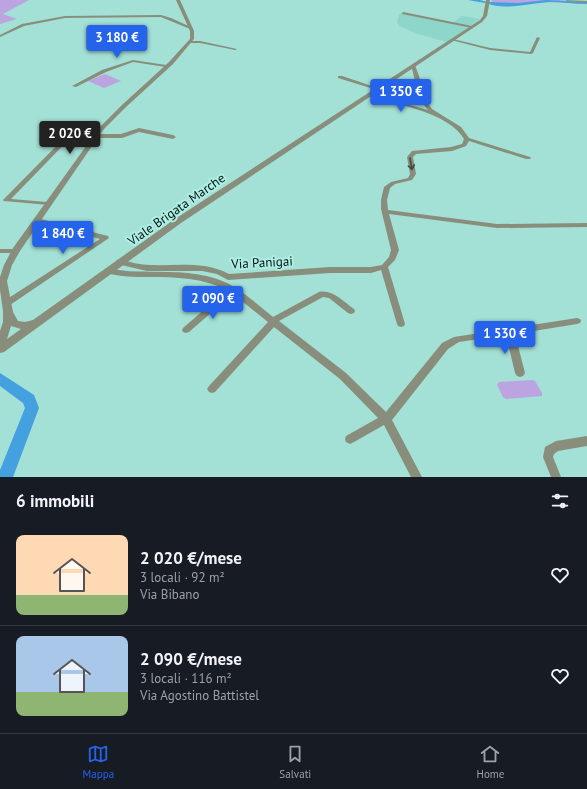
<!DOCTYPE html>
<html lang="it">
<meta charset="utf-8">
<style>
:root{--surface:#171b24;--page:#20242c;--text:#f1f3f6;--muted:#9ea1a6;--line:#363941;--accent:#2563eb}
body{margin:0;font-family:"PT Sans",sans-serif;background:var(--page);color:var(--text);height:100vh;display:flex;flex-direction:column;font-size:15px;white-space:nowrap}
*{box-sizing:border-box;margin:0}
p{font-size:13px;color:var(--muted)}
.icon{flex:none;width:22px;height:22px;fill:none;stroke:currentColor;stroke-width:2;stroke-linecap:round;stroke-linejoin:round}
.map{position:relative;height:477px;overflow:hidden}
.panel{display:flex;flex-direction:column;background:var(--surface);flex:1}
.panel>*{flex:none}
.price{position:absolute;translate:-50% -34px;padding:0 9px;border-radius:4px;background:var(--accent);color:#fff;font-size:13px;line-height:26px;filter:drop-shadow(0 1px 2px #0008)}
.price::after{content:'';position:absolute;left:50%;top:24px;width:12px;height:9px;margin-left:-6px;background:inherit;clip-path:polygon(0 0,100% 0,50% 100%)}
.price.active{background:#222;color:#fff}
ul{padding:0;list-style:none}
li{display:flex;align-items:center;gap:12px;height:100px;padding:0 16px}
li+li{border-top:1px solid var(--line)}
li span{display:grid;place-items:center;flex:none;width:112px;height:80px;border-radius:8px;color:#555}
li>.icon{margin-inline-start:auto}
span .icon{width:48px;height:48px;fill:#fffc;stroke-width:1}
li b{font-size:17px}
h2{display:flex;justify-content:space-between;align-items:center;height:48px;padding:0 16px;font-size:17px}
.menu{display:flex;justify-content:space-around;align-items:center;height:56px;border-top:1px solid var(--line);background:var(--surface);font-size:11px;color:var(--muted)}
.menu a{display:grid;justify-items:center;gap:2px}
.menu .active{color:var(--accent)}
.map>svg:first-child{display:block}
</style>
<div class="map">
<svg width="587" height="477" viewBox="0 0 587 477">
<rect width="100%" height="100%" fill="#a3e0d5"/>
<path fill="#8ed6c9" d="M402,12L452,23L462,16L480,19L447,42L418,34L399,26L397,22L399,15Z"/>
<g fill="#bca4e1">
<path d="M0,0H29L3,14L17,19L0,24Z"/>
<path d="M492,0H559L587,4L553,2L504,5L491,4Z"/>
<path d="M105,74L121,81L104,88L88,81Z"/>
<path d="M532,380L535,381L542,393V396L506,399L503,397L497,385L499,382Z"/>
</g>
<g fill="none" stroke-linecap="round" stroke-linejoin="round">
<g fill="#45a0df" fill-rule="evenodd">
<path d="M468,0H480L487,2L485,3Z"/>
<path d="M546,0L587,2V4C575,4 562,2 549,2C533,3 502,11 487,3L489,2L518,3Z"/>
<path d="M0,373L34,395L39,408L13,477H0V470L25,408L23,403L0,386Z"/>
</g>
<g fill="#888e7b" fill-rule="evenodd">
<path d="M403,12L472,26L474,27L472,28L402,14Z"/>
<path d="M161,15L171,18L193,28L190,29L161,17L65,18L24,26L0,37V35L22,24L65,16Z"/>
<path d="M537,37L540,38L533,53L531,54L490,50L451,40L453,39L490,48L530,52Z"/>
<path d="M190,41H200L237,49L235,50L200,43H189V41Z"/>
<path d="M133,60L166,65L168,66L166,67L133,62L106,72L76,87L72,86L102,70Z"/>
<path d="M411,65H415L419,76L426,101L432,109L461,127L469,138L530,157L531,158L530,159H526L469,141L466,146L452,151L416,154L413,157L416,174L412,180L395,184L390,188L387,200L388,210L497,224L587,223V227L497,228L389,214L399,250L395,260L388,267L405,324L404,326L401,327L398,326L397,324L381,270L371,273H330L228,280L217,274L202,271H147L117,264L116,262L117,260L120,259C130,262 140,265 150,265C178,266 204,261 229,274L330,267H371L382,265L389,257L391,250L381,209V200L384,187L391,182L408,178L410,174L407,157L412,151L451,147L462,144L464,139C449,113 397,104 368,96V95L370,94L428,110L424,105L419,96Z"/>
<path d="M338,76H342L381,89L377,90L338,78Z"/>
<path d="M79,124L101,127L104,129L101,131L80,128L11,199L47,202L49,203L50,204L49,205L4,201L3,200L4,199L77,125Z"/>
<path d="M139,128L173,135L176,137L173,139L139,132L122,138H96L93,136L96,134H121Z"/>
<path d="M37,218L108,236L109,238L10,305L7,306L4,305L3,303L4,301L100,239L35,221L34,220L35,219Z"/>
<path d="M0,249H16L20,251L16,253H0Z"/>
<path d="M109,268C127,273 146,271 165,272C189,272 216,275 236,288C249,297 261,307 273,317L319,292C332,289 344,302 354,309L355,311L354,313L351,314L348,313L329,298L323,297L279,321L346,373L386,412L442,343L454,337L577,318L580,319L581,321L580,323L577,324L515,334L525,373L523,376L520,377L517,376L515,373L506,335L459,342L448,349L392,420L422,477H411L384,425L354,442L350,444L346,442L345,439L346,436L378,418L340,379L274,327L215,392L212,393L209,392L207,389L209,386L268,322L233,294L189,332L186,333L183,332L182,330L183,328L227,290C203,278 176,277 149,277C134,277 121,277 106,273L105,271L106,269Z"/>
<path d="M587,436V446L558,451L554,454L553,457L561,477H551L543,457L545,447L556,441Z"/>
</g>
<g fill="#888e7b" fill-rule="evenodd">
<path d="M176,0H180L194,31V39L173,64L126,107L103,130L20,251L12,265L7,281L13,312L18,321L25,322L33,320L175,219L480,20L483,16L486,0H490L487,16L482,22L181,223L4,352L0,353V331L3,322V311L0,290V277L4,265L13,248L99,128L122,105L169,62L190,39V31ZM11,326L21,329L7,339Z"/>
<path d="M565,0L587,1V3L567,1Z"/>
</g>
</g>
<defs><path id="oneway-shaft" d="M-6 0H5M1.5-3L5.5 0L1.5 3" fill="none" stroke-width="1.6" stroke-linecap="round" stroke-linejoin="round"/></defs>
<use stroke="#3d4b41" href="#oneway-shaft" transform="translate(411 164) rotate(80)"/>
<g text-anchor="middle" stroke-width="4" stroke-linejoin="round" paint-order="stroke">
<g font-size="13" fill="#001512" stroke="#b0ede2">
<text transform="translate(176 209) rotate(-35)" y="5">Viale Brigata Marche</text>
<text transform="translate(262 262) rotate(-3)" y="5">Via Panigai</text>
</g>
</g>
</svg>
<b class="price" style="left:117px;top:59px">3 180 €</b>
<b class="price" style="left:401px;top:113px">1 350 €</b>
<b class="price active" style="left:70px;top:155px">2 020 €</b>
<b class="price" style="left:63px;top:255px">1 840 €</b>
<b class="price" style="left:213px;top:320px">2 090 €</b>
<b class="price" style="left:505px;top:355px">1 530 €</b>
</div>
<section class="panel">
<h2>6 immobili<svg class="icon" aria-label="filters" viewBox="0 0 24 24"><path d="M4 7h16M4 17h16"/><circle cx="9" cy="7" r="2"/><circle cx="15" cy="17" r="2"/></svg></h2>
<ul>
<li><span style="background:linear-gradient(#ffd9b3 75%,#8fb573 0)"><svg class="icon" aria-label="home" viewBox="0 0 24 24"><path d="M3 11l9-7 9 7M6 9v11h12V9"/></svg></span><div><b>2 020 €/mese</b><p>3 locali · 92 m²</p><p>Via Bibano</p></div><svg class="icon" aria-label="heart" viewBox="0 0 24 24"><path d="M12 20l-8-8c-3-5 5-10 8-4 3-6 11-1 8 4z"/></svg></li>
<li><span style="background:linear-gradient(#a9c7e8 70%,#8fb573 0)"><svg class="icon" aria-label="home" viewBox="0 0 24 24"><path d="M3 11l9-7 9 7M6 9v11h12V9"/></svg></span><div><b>2 090 €/mese</b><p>3 locali · 116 m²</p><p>Via Agostino Battistel</p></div><svg class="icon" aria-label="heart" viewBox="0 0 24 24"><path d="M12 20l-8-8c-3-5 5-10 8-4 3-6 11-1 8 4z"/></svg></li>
</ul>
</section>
<nav class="menu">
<a class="active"><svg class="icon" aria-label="map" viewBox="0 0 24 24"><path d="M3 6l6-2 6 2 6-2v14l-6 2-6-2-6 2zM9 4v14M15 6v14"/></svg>Mappa</a>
<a><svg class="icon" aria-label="saved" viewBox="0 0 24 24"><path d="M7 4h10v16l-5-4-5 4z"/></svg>Salvati</a>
<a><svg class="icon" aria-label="home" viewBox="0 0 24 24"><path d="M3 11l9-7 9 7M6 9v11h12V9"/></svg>Home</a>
</nav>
